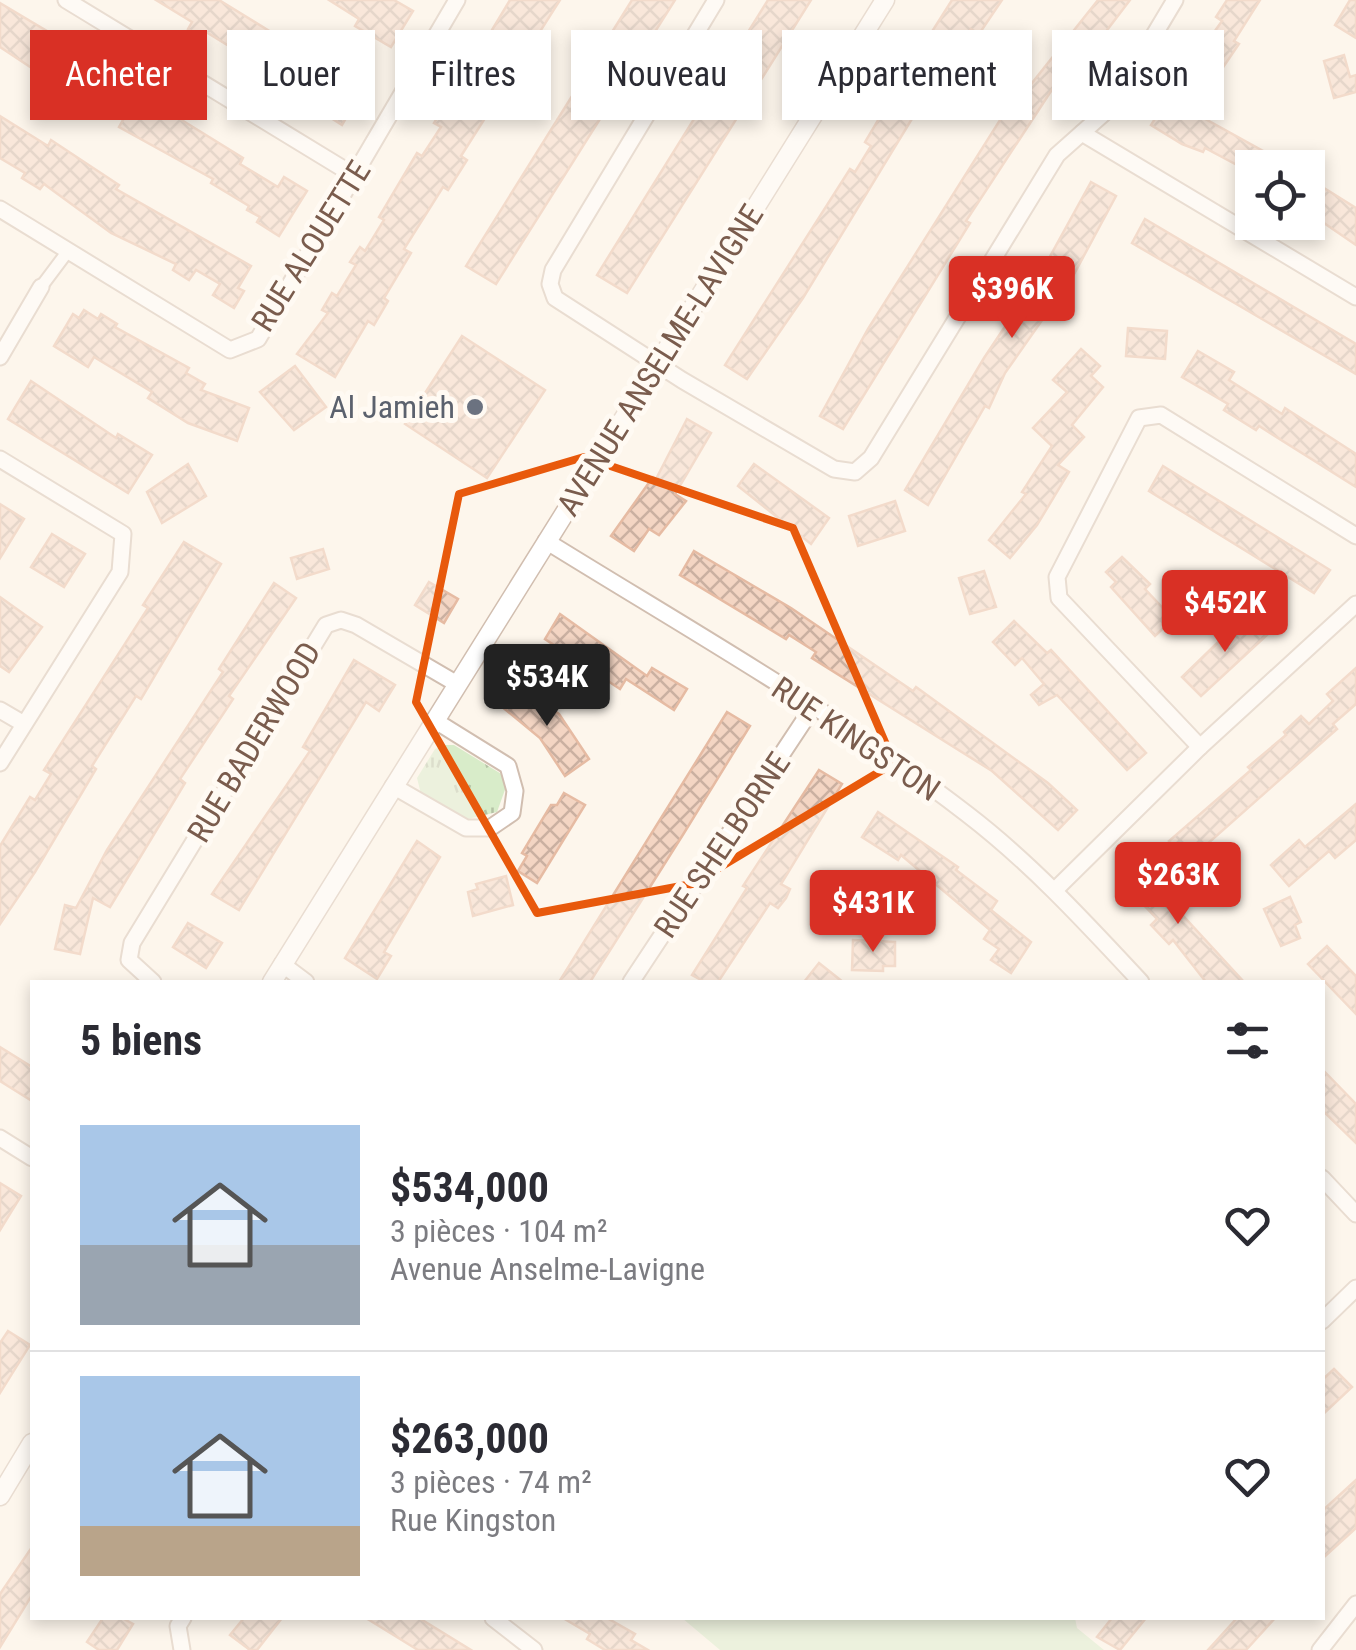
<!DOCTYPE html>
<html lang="fr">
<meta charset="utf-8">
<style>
:root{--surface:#fff;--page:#f2f2f3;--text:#2b2b33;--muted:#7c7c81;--line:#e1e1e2;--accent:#d93025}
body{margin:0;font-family:"Roboto Condensed",sans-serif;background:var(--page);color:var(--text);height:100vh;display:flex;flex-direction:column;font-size:38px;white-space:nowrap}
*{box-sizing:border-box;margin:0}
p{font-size:32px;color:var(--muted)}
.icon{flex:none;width:55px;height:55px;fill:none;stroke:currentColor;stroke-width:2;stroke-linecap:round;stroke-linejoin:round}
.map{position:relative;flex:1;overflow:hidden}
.side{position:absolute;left:30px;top:980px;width:1295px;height:640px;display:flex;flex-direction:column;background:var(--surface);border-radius:0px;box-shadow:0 5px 15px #0003}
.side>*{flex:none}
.banner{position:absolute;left:30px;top:30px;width:1298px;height:90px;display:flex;gap:20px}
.tools{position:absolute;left:1235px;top:150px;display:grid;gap:20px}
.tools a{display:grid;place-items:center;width:90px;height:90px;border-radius:0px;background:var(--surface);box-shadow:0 5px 15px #0003;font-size:50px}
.price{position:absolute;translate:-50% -85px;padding:0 22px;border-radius:10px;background:var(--accent);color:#fff;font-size:32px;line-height:65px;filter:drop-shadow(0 2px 5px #0008)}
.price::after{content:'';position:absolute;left:50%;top:60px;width:30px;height:22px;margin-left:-15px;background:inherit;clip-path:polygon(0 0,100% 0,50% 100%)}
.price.selected{background:#222;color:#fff}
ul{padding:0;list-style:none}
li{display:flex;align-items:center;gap:30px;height:250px;padding:0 50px}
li+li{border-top:2px solid var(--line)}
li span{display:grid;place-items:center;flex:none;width:280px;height:200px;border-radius:0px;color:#555}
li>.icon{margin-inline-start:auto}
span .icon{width:120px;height:120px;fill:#fffc;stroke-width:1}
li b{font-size:42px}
h2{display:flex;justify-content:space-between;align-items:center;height:120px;padding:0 50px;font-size:42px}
.pill{padding:0 35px;border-radius:0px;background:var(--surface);box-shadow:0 5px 15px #0003;font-size:35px;line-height:90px}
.pill.selected{background:var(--accent);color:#fff}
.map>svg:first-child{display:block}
</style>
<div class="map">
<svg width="1356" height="1650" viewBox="0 0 1356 1650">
<defs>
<pattern id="grass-tufts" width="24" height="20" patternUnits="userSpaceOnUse" patternTransform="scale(2.5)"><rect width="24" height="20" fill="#d8ecc9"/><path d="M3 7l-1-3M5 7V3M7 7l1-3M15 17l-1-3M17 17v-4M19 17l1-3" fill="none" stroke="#b4c2a5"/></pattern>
<pattern id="building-cross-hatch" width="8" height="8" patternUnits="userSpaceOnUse" patternTransform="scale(2.5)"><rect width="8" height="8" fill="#f3d5c3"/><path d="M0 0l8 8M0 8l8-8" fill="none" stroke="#cab0a1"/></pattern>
</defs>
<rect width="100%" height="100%" fill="#fdf6ec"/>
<path fill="url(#grass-tufts)" d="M444,745H454L503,775L506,787L497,812L468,819L421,794L417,778L435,749Z"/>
<path fill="#d8ecc9" d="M682,1618H1075L1077,1628L1104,1650H720Z"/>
<g fill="url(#building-cross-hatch)" stroke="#e6bba3" stroke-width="2.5">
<path d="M156,0H219L284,40L286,37L363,83L349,106L352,108L342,125L325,114L329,107L281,78L285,72L259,56L252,69L233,57L237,51L206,32L202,38L188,29L192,22Z"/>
<path d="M329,0H394L413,11L391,47L355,26L359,19Z"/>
<path d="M510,0H560L461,156L467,160L448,190L443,187L404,249L411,253L384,298L388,301L374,325L368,321L335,377L297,354L328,313L322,310L332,293L337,296L356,265L350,262L360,247L365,251L384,220L379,217L417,153L422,156L441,127L434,123L442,110L446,112L477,56L484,60L499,35L492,30Z"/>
<path d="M632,0H675L496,284L466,266Z"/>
<path d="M768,0H811L627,293L597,275Z"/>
<path d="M952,0H1002L979,34L971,29L941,71L803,298L747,379L725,365L850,169L855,172L871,146L865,142L911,65L915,67L930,45L926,41Z"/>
<path d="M1098,0H1130L1062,89L1055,85L966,221L970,223L843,429L820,416L868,329L1026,79L1032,83Z"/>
<path d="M1227,0H1260L1234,41L1239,44L1213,82L1190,66L1222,21L1216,17Z"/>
<path d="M1350,0H1356V38L1335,25Z"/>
<path d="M0,3L67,43L62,51L90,68L94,61L162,102L159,106L243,158L240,164L278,187L284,177L307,191L279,236L257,222L260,217L247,210L249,206L211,183L213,179L119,127L123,120L64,85L62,88L0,47Z"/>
<path d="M1344,55L1350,77L1356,75V92L1334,98L1324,61Z"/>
<path d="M1171,93L1202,113L1200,116L1294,168H1252V173L1205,148L1203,152L1182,144L1151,125Z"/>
<path d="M0,116L48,146L51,140L119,185L116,189L251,266L238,288L244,291L234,308L213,295L220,284L196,270L189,280L173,270L176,264L111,233L44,184L40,189L22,178L25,173L0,158Z"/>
<path d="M1308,178L1356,208V245L1308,212Z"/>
<path d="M1091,182L1116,196L1073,276L1005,373L989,408L985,406L928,505L905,490L984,358L1042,271Z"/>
<path d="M1145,219L1356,344V374L1132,243Z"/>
<path d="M84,310L98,319L101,314L117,324L115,327L189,368L186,373L205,384L201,390L249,408L237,441L188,423L148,398L152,392L94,357L88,367L54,346L73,314L79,318Z"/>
<path d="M1128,328L1167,331L1165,359L1126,356Z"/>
<path d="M462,336L545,390L487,478L405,424Z"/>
<path d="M1081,349L1100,366L1091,376L1103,387L1072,425L1084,437L1058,465L1069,472L1037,525L1010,558L989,540L1026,494L1022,492L1052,446L1033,428L1067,392L1053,380Z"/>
<path d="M1198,351L1234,372L1229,380L1282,414L1285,408L1356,454V487L1259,426L1256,430L1224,410L1228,404L1182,377Z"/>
<path d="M295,366L326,407L294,430L260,392Z"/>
<path d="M31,381L116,438L118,434L152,455L128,493L8,419Z"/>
<path d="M687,419L711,433L675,494L686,501L659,535L649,529L634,551L611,536L653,477L656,479Z"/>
<path d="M188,464L206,496L162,523L147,492Z"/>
<path d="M754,464L829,518L811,544L738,486Z"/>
<path d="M1163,466L1330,570L1314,593L1149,491Z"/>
<path d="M895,501L905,531L858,546L849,516Z"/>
<path d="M0,504L24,519L0,558Z"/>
<path d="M52,534L85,554L64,587L31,567Z"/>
<path d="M184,542L221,564L141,699L136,696L92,766L96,769L35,872L0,924V846L30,797L35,800L51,774L44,770L148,608L143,605Z"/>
<path d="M323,549L329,569L297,579L291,558Z"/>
<path d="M694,551L791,608L913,691L916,687L1048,783L1077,810L1058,830L992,771L812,658L816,652L789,635L786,639L680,575Z"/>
<path d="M1122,557L1150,584L1145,589L1173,619L1155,636L1111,587L1116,582L1106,572Z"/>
<path d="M984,571L996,607L970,614L959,578Z"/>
<path d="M429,582L458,599L444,623L415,605Z"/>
<path d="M274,583L296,598L229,696L233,699L180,779L185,783L110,907L93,898L80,954L55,949L65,905L76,908L107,850L223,672L219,669Z"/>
<path d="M0,597L42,627L9,672L0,666Z"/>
<path d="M560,614L647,676L652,668L687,689L674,710L626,679L620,689L545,639Z"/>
<path d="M1247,614L1267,635L1201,696L1182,677Z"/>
<path d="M1014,621L1047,653L1051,650L1146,753L1127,770L1057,695L1039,705L1031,695L1044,684L1022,658L1015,665L993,642Z"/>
<path d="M354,660L395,685L379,711L366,702L239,910L212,894L310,751L303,747Z"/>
<path d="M1356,668V704L1333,724L1337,729L1188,861L1169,841L1251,770L1248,767L1286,735L1284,732L1301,716L1309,724L1333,701L1327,694Z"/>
<path d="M515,685L559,714L589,759L565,776L540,738L501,706Z"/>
<path d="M727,712L750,726L684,833L590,982H559Z"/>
<path d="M819,770L842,784L781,884L790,889L786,898L778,908L770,903L718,982H705L692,975L747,888L743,886Z"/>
<path d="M564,793L585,805L537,883L518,871L527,856L522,853L551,805H557Z"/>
<path d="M1356,804V840L1335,858L1329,851L1289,886L1271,865L1299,840L1305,847Z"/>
<path d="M878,812L958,867L956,870L997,901L991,910L1031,942L1011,973L991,960L999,949L984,939L990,930L901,855L898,860L862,837Z"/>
<path d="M417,841L440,857L384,952L391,956L377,979L345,958Z"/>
<path d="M1141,862L1169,892L1165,896L1244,982H1206L1173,940L1169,944L1151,925L1157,919L1121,881Z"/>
<path d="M506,876L513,905L473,916L468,892L478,889L476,884Z"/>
<path d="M1290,897L1301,922L1295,925L1300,938L1281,946L1264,909Z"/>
<path d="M188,923L222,943L206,968L173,947Z"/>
<path d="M853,940L895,942V966H883V971L852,970Z"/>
<path d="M1327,946L1356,976V1014L1308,964Z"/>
<path d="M819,963L843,982H804Z"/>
<path d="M0,1047L32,1067V1101L0,1081Z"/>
<path d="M1322,1069L1356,1104V1143L1322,1110Z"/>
<path d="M0,1183L21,1196L0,1230Z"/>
<path d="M8,1331L30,1345L0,1393V1343Z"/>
<path d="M1334,1369L1352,1387L1322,1415V1380Z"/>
<path d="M1356,1480V1528L1322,1559V1511Z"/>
<path d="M32,1547V1595L0,1647V1594Z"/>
<path d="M103,1618H122L133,1624L117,1650H99L87,1642Z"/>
<path d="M244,1618H282L257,1650H250L230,1635Z"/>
<path d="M366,1618H419L471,1650H418Z"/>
<path d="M563,1618H607L635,1634L631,1640L648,1650H605L587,1639L590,1634Z"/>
<path d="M1112,1618H1146L1120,1650L1097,1637Z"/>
<path d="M1237,1618H1275L1246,1650H1208Z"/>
</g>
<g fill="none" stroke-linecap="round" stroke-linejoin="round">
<g stroke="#d1beb0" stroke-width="15">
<path id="pedestrian" d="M41,287L68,251"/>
</g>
<g stroke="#d1beb0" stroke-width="19">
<g id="minor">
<path d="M66,0L355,176"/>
<path d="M716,0L553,270L550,284L555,298L682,380L834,469L855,472L871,458L1057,155L1111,107L1175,0"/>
<path d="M1082,133L1356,297"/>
<path d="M0,209L230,350L258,339L457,0"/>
<path d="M0,357L41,287"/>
<path d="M0,459L123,534L120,572L0,763"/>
<path d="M546,541C688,629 835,712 967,814C1031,863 1086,923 1141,982"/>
<path d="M0,710L24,724"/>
<path d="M1200,747L1059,598L1057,577L1139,418L1161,415L1356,536"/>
<path d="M393,786L466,828H490L512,813L515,791L508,766L434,720"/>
<path d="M1055,890L1200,747L1356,604"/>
<path d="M282,964L306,982"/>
<path d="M153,982L129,960L132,943L326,625L341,620L356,625L457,684"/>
<path d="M631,982L813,707"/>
<path d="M0,1138L32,1158"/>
<path d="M1322,1178L1356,1214"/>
<path d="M1322,1321L1356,1288"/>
<path d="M493,1618L534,1650"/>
<path d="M182,1650L178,1626L183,1618"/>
<path d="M1320,1650L1356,1604"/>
</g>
</g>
<g stroke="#d1beb0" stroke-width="21">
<g id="tertiary">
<path d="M272,982L885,0"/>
<path d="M0,1496L32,1443"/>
</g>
</g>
<use href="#pedestrian" stroke="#fff" stroke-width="11"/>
<use href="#minor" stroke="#fff" stroke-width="15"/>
<use href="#tertiary" stroke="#fff" stroke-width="18"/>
</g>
<path d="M0 0H1356V1650H0ZM584,457L793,528L894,763L692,884L537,913L416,702L459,494Z" fill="#fdf6ec" fill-opacity=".55" fill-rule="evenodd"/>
<path fill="none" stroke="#e8590c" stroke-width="8" stroke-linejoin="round" d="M584,457L793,528L894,763L692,884L537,913L416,702L459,494Z"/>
<circle fill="#6b7280" stroke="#fffaf3" stroke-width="4" cx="475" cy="407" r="10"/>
<g text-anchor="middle" stroke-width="10" stroke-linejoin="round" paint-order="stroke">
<g font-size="32" fill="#7a5c4d" stroke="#fffaf3">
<text transform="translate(311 246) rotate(-58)" y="11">RUE ALOUETTE</text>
<text transform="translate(660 360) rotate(-58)" y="11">AVENUE ANSELME-LAVIGNE</text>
<text transform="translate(856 739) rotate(34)" y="11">RUE KINGSTON</text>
<text transform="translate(254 742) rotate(-59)" y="11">RUE BADERWOOD</text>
<text transform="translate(722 845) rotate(-56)" y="11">RUE SHELBORNE</text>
</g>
<g font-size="32" fill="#5b616d" stroke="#fffaf3" text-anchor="end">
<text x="455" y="418">Al Jamieh</text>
</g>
</g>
</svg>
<div class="tools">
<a><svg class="icon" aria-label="locate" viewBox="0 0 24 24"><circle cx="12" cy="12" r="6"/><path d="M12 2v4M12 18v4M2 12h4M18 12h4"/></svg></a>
</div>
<b class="price" style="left:1012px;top:341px">$396K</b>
<b class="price" style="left:1225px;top:655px">$452K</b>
<b class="price selected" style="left:547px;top:729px">$534K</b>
<b class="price" style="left:1178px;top:927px">$263K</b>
<b class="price" style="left:873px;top:955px">$431K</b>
<div class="banner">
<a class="pill selected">Acheter</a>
<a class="pill">Louer</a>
<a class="pill">Filtres</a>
<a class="pill">Nouveau</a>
<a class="pill">Appartement</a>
<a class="pill">Maison</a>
</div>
<section class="side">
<h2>5 biens<svg class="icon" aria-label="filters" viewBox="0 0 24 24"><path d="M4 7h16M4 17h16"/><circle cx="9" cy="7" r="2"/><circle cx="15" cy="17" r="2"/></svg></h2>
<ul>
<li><span style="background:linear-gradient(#a9c7e8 60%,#9aa5b1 0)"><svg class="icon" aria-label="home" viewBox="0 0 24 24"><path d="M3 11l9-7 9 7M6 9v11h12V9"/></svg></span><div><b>$534,000</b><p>3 pièces · 104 m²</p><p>Avenue Anselme-Lavigne</p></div><svg class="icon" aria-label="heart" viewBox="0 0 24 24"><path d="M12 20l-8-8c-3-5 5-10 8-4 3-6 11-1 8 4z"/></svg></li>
<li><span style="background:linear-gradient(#a9c7e8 75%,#b9a48a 0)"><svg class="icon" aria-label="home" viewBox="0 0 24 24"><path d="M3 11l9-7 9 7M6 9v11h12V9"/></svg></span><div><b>$263,000</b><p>3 pièces · 74 m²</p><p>Rue Kingston</p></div><svg class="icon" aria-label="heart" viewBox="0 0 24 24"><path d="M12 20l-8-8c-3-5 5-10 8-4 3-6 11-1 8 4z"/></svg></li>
</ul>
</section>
</div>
